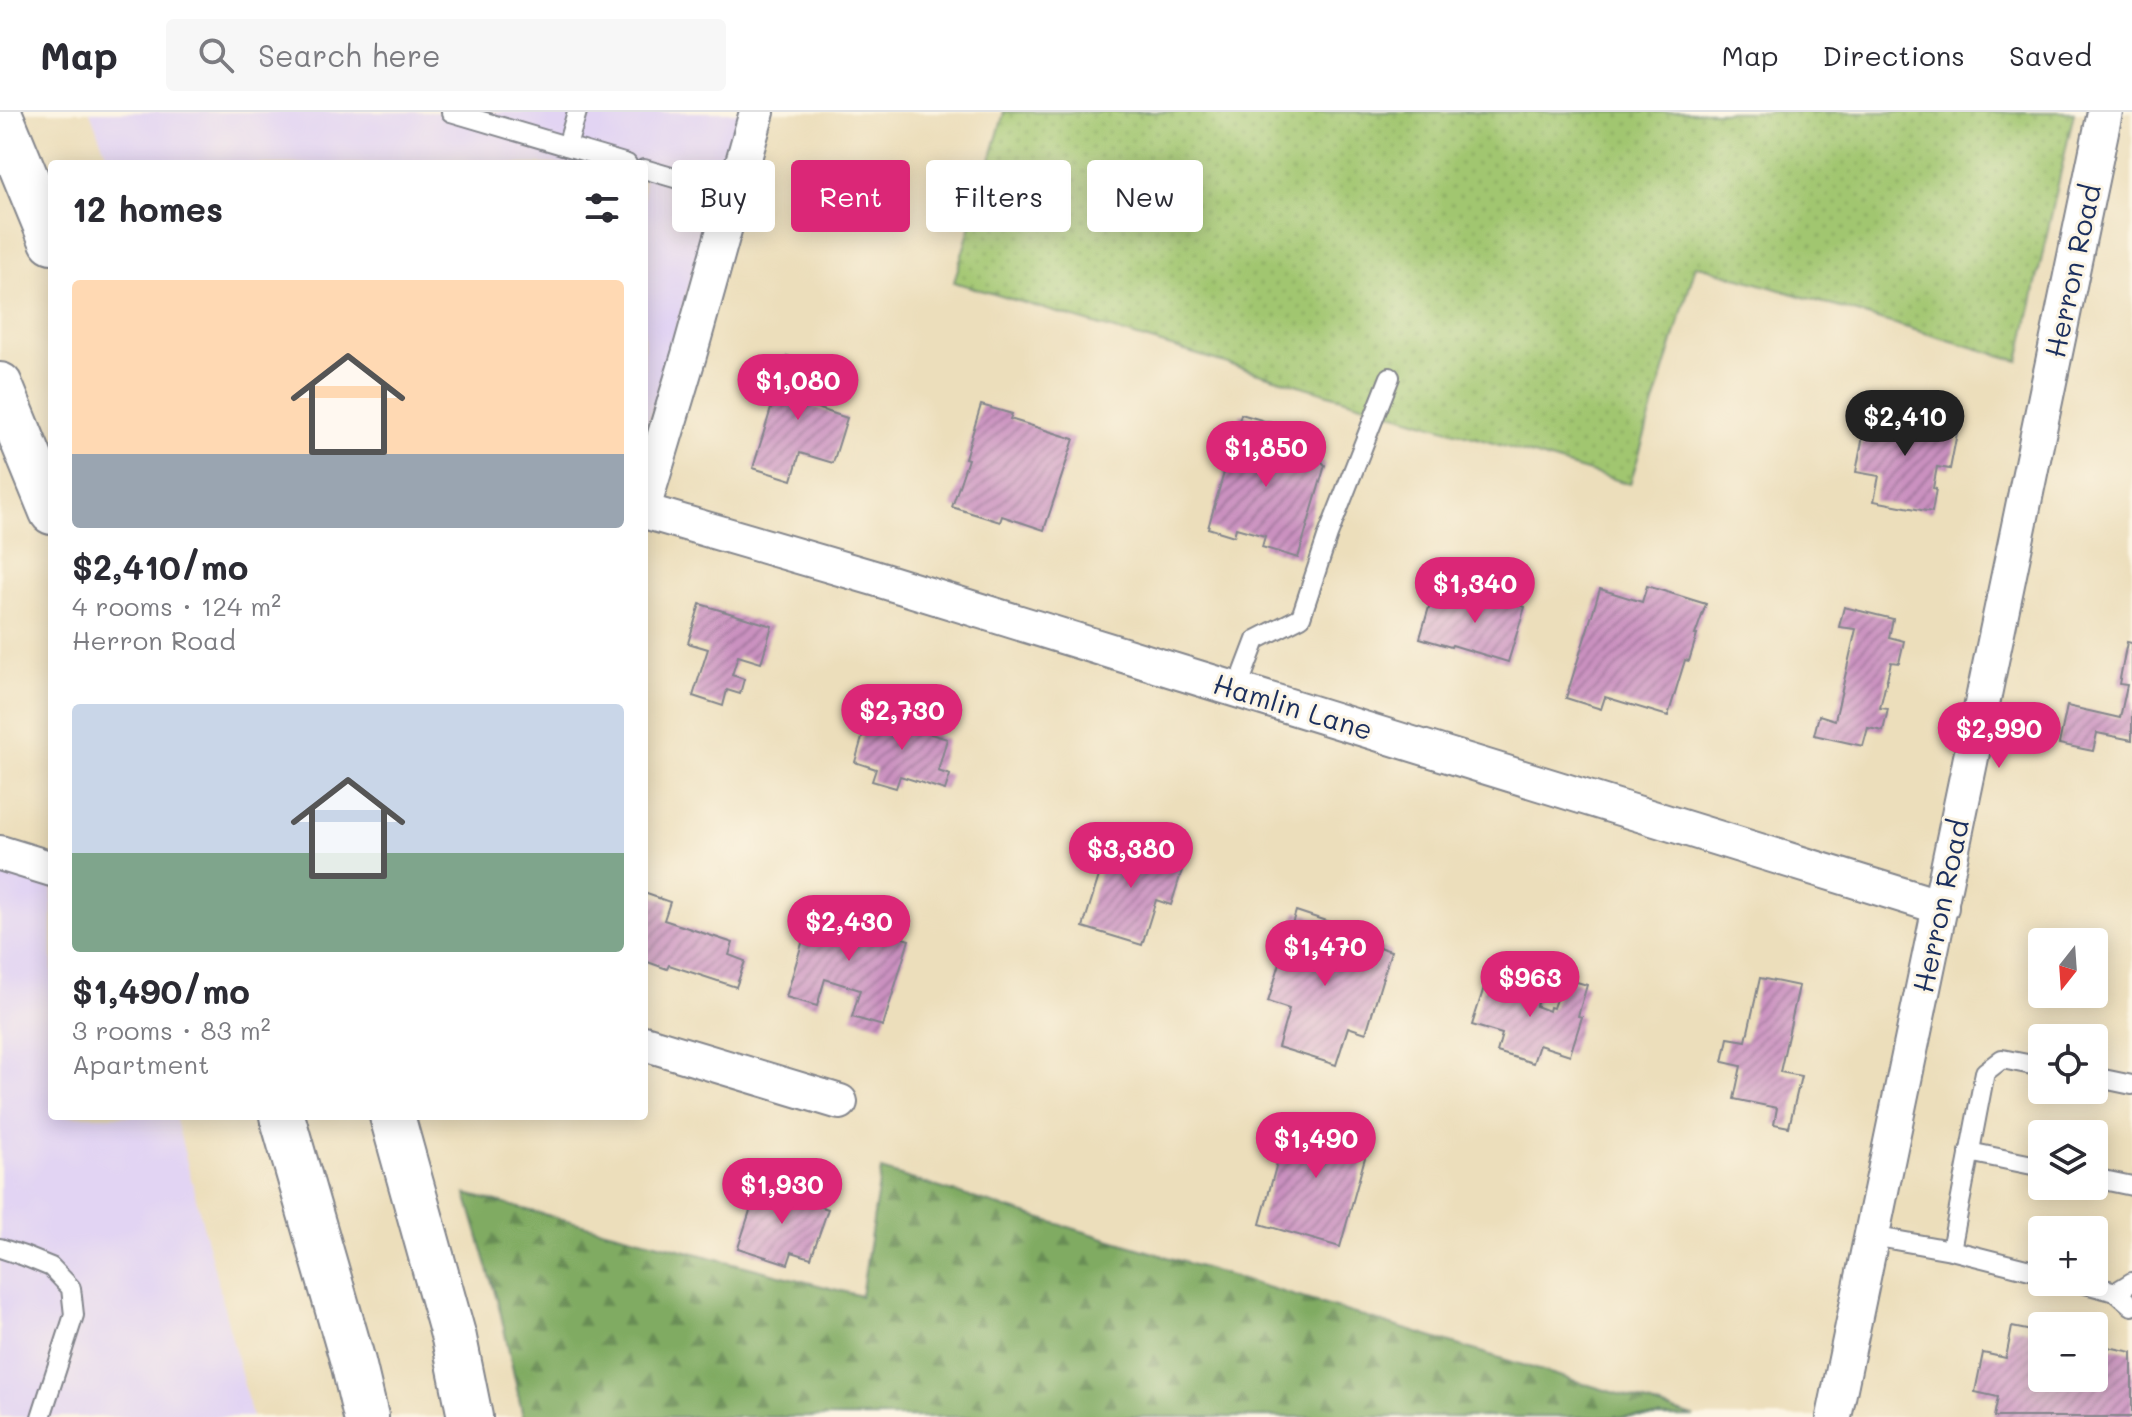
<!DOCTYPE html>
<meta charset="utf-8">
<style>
:root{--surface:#fff;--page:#f7f7f7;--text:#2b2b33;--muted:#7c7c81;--line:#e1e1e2;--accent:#db2777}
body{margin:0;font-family:Mali,sans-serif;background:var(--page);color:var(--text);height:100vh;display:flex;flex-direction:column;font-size:30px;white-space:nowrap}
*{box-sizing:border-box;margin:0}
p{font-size:26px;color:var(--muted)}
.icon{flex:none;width:44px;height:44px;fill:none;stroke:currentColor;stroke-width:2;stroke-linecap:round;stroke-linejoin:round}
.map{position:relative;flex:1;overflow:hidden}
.sheet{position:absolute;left:48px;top:48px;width:600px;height:960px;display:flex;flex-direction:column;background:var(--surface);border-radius:8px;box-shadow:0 4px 20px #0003}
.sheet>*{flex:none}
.top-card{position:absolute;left:672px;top:48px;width:760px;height:72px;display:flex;gap:16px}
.needle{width:52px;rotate:197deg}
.tools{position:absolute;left:2028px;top:816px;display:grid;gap:16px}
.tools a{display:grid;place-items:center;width:80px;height:80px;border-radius:8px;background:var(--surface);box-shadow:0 4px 20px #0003;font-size:40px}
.price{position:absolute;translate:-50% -68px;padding:0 18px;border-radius:28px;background:var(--accent);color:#fff;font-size:26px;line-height:52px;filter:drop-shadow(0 2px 4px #0008)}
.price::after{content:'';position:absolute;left:50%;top:48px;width:24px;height:18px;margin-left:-12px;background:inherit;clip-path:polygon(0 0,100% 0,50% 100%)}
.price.current{background:#222;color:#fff}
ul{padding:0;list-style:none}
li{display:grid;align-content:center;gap:16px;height:424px;padding:0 24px}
li span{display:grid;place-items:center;height:248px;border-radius:8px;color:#555}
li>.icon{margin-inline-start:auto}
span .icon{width:144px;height:144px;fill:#fffc;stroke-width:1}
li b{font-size:34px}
h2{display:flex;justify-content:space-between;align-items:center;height:96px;padding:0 24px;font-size:34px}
.pill{padding:0 28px;border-radius:8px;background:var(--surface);box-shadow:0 4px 20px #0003;font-size:28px;line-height:72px}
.pill.current{background:var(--accent);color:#fff}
header{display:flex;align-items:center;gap:48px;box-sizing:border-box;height:112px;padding:0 40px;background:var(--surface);border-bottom:2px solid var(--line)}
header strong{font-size:38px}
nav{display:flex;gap:44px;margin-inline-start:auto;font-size:28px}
.search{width:560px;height:72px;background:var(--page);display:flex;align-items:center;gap:20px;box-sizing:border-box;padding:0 28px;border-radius:8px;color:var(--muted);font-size:30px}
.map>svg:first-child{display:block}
</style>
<header>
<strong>Map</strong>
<div class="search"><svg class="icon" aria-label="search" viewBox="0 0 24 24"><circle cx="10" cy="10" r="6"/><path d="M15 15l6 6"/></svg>Search here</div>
<nav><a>Map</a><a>Directions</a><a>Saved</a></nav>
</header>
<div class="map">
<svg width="2132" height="1305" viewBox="0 0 2132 1305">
<defs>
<pattern id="green-dots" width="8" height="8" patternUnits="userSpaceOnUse" patternTransform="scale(2)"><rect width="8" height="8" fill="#a1c670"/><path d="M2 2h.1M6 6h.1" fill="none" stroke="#8aaa63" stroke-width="1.8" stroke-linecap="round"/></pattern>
<pattern id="forest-firs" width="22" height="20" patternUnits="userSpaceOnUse" patternTransform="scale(2)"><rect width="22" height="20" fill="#80ab62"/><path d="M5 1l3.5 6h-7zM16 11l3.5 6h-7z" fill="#688c54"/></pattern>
<pattern id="building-hatch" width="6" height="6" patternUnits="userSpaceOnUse" patternTransform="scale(2)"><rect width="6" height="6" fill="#ca91c0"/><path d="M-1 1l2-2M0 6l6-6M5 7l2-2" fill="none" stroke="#a3779f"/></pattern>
</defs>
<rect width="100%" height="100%" fill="#fcf5e5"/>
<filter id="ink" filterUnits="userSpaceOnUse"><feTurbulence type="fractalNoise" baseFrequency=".0125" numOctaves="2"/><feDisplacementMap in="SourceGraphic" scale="16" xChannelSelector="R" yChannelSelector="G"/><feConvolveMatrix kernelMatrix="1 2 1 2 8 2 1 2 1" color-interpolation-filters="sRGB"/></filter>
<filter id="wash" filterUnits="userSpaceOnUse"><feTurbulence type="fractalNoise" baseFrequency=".006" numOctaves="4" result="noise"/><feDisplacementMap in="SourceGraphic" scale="32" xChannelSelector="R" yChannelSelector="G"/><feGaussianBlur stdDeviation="1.8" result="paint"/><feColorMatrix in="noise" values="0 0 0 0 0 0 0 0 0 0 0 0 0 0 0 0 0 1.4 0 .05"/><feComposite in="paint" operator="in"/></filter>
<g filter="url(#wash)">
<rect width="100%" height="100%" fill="#ecdebb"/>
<g fill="#e2d4f3">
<path d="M90,0H740L644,325V52H110Z"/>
<path d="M0,743L52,758V1004H175L252,1305H0Z"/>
</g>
<path fill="url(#green-dots)" stroke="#5e7a67" stroke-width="2" d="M1002,0H2074L2019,249L1696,153L1630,372L954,170L1004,1Z"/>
<path fill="url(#forest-firs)" stroke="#4e6d60" stroke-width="2" d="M881,1058L1694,1305H523L500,1198L466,1082L861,1184Z"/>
<g id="blocks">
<g fill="url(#building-hatch)">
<path d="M787,244L826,256L814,295L847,306L833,351L800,341L792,368L753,356Z"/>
<path d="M981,293L1012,302L1010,307L1074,327L1044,418L1002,404L1000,410L952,395L968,347L965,346Z"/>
<path d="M1868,299L1958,316L1950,357L1937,355L1933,376L1936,377L1932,400L1874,389L1879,364L1856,360Z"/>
<path d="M1241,302L1282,314L1276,339L1309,348L1312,347L1321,349L1325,353L1298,446L1262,435L1265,424L1236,416L1234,424L1208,416Z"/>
<path d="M1647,474L1706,492L1695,523H1697L1689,549L1685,548L1668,604L1605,585L1601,597L1566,586L1600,477L1642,490Z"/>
<path d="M1469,478L1525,495L1508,550L1452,533L1451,535L1420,526L1432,485L1464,495Z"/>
<path d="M700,492L772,514L761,551L738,544L732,563L744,567L740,582L727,578L723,594L693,584L708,537L688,531Z"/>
<path d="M1844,495L1893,507L1889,525L1904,529L1899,551L1891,550L1880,596L1888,597L1883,619L1868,616L1863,634L1814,623L1819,603L1835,608L1856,517L1839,515Z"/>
<path d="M2127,530L2132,531V628L2097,621L2093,639L2059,632L2067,594L2120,606L2127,573L2119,572Z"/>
<path d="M869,602L903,612L905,606L933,615L931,622L947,627L938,659L950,663L945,678L900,664L896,676L872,669L876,657L855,650Z"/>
<path d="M1111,726L1185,749L1171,793L1156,788L1142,833L1083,815Z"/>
<path d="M644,781L670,790L664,808L733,831L729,843L745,849L736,875L669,853L667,857L645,849L646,845L644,844Z"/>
<path d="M812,798L838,806L840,800L885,814L884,820L909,828L883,914L852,905L860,878L825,867L817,894L786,885Z"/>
<path d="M1296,799L1332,811L1328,824L1361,834L1362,830L1391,839L1366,921L1348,915L1336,953L1278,935L1289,897L1268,890Z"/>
<path d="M1487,866L1524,877L1522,883L1538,888L1536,894L1549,899L1550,895L1553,896L1563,866L1587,873L1578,904L1582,905L1570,943L1539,933L1533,951L1497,940L1502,922L1472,913Z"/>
<path d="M1760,866L1799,874L1780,960L1801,964L1789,1015L1774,1012L1777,996L1734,987L1741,954L1723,950L1728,926L1746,929Z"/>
<path d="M1291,1001L1371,1024L1340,1135L1260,1112Z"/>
<path d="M758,1074L828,1097L811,1146L792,1140L788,1152L738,1136Z"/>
<path d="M2012,1215L2042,1221V1266H2094V1232L2132,1240V1305H1994L1998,1285L1975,1280L1983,1241L2006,1246Z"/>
</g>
</g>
</g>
<g filter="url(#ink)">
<use href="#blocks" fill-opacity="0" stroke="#84868c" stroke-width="2"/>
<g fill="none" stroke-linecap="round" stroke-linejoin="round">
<g stroke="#84868c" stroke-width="22">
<g id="lane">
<path d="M451,0L627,52"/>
<path d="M567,34L577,0"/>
<path d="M644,57L733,83"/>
<path d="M1237,578L1256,528L1301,505L1328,423L1390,265"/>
<path d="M2094,965L2132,973"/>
<path d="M1969,1040L2042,1055"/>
<path d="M2094,1066L2132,1074"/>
<path d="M1872,1124L1951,1138L2042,1161"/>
<path d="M0,1136L24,1144L51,1155L71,1176L74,1203L41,1305"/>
<path d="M1951,1138L1985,960L2002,947L2042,955"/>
<path d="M2078,1170L2116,1180L2132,1170"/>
<path d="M2116,1180L2132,1194"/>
</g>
</g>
<g stroke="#84868c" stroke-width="38">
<g id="street">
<path d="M644,393L689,243L757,0"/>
<path d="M644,399L874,466L1941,795"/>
<path d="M0,741L52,757"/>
<path d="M644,931L840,990"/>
<path d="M1834,1305L2105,0"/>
</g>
</g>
<g stroke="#84868c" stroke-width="48">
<g id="primary">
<path d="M0,3L52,129"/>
<path d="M0,273L52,400"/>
<path d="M282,1004L353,1250L366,1305"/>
<path d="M392,1004L454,1226L470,1305"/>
</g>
</g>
<use href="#lane" stroke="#fff" stroke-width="18"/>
<use href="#street" stroke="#fff" stroke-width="34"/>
<use href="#primary" stroke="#fff" stroke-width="44"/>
</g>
</g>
<g text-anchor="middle" stroke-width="6" stroke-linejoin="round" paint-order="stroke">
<g font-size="28" fill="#1b2f5e" stroke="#fcf5e5">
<text transform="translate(2073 159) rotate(-78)" y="10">Herron Road</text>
<text transform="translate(1293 595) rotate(17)" y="10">Hamlin Lane</text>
<text transform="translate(1941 794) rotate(-78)" y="10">Herron Road</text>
</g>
</g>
</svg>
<div class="tools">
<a><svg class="needle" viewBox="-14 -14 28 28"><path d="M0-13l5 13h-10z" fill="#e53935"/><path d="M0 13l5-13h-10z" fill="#7c7c81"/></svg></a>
<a><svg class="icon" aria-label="locate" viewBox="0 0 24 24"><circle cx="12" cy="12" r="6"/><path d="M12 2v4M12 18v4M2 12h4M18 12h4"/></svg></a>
<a><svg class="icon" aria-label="layers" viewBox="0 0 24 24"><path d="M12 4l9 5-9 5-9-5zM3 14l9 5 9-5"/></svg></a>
<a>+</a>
<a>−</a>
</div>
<b class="price" style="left:798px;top:310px">$1,080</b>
<b class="price current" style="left:1905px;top:346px">$2,410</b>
<b class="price" style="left:1266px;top:377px">$1,850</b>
<b class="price" style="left:1475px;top:513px">$1,340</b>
<b class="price" style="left:902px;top:640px">$2,730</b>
<b class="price" style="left:1999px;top:658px">$2,990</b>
<b class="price" style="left:1131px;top:778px">$3,380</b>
<b class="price" style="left:849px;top:851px">$2,430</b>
<b class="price" style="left:1325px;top:876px">$1,470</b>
<b class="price" style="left:1530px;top:907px">$963</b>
<b class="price" style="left:1316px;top:1068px">$1,490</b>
<b class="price" style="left:782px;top:1114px">$1,930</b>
<div class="top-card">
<a class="pill">Buy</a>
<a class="pill current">Rent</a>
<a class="pill">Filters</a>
<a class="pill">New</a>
</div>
<section class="sheet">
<h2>12 homes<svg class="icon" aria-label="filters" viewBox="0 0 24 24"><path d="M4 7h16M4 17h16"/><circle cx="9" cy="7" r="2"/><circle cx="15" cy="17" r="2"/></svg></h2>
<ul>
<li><span style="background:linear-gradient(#ffd9b3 70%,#9aa5b1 0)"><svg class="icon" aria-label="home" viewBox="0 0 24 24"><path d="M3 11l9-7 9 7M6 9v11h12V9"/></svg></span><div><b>$2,410/mo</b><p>4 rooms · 124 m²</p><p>Herron Road</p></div></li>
<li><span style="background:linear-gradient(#c9d6e8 60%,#7fa58c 0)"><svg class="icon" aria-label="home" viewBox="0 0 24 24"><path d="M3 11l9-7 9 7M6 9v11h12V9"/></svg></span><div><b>$1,490/mo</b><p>3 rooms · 83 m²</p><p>Apartment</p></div></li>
</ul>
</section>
</div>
